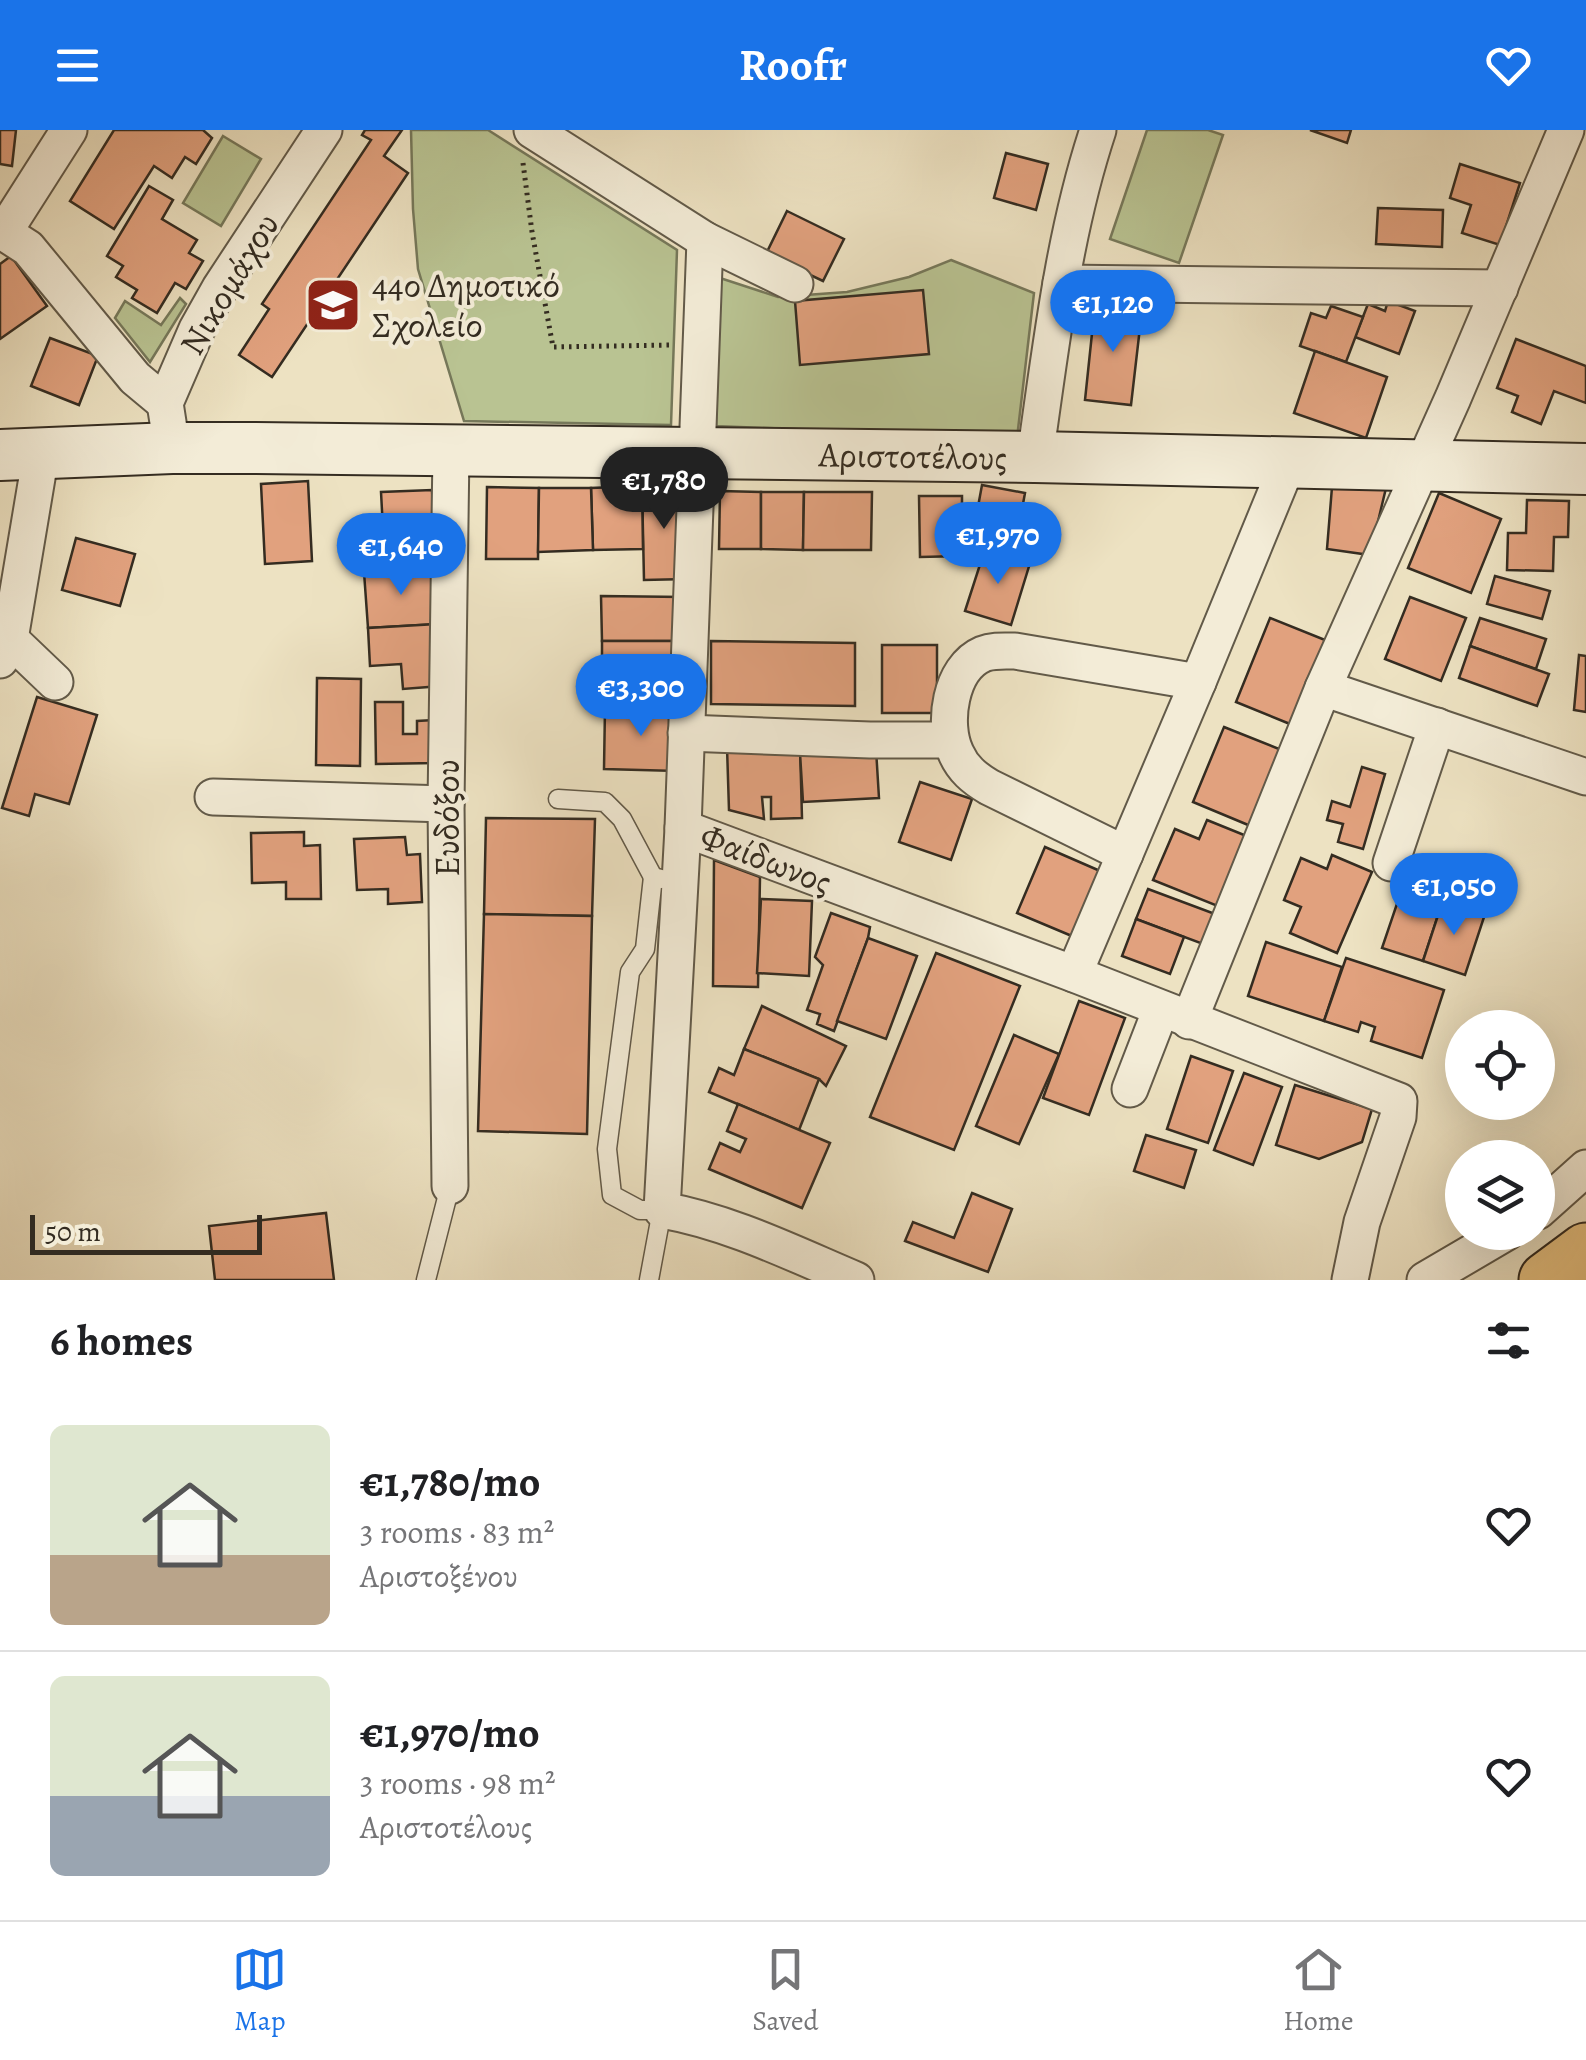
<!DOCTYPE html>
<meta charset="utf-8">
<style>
:root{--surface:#fff;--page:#f2f2f2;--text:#202124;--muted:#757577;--line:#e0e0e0;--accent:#1a73e8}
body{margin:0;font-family:Alegreya,serif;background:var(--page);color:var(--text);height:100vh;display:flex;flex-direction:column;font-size:38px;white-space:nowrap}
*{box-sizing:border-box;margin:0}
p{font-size:32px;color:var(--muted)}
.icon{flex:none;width:55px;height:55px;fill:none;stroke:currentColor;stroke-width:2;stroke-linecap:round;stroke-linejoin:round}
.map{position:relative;height:1150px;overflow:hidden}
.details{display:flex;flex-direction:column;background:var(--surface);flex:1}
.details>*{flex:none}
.tools{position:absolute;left:1445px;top:880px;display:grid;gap:20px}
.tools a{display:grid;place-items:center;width:110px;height:110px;border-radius:50%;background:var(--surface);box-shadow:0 10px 40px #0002;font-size:50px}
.scale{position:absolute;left:30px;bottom:25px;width:232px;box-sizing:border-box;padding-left:10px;border:5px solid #342c21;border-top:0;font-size:28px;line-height:35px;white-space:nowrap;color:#342c21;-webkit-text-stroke:8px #f3ecd7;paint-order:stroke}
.price{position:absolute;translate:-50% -85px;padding:0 22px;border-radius:35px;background:var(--accent);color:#fff;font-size:32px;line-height:65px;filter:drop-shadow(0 2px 5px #0008)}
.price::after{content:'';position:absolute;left:50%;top:60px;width:30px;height:22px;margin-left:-15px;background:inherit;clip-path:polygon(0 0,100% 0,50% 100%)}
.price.on{background:#222;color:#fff}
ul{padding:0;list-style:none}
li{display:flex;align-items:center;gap:30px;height:250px;padding:0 50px}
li+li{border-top:2px solid var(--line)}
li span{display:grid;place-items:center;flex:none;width:280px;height:200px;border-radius:15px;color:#555}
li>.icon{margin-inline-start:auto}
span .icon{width:120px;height:120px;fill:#fffc;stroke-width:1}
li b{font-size:42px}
h2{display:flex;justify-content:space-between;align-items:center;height:120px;padding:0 50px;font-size:42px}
header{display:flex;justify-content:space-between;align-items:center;height:130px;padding:0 50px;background:var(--accent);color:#fff;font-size:45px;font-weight:600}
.menu{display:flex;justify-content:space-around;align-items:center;height:140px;border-top:2px solid var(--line);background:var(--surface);font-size:28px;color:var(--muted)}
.menu a{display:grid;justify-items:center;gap:5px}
.menu .on{color:var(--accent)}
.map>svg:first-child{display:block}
</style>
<header><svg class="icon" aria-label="menu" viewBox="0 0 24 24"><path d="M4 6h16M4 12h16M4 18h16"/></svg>Roofr<svg class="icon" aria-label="heart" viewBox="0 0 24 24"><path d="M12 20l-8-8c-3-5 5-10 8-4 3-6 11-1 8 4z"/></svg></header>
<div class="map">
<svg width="1586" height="1150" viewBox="0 0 1586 1150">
<rect width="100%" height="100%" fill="#ede2c2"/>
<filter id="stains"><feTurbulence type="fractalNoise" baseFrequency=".002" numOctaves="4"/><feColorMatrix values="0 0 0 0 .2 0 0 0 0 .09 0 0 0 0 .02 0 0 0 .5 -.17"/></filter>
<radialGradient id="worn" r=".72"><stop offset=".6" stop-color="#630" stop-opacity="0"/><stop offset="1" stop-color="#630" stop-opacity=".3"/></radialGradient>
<g fill="#b9c392" stroke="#76785a" stroke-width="2.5">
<path d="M411,0H488L677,120L671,295L464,291L418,139L413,79Z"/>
<path d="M1147,0H1208L1223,5L1179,133L1110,109Z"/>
<path d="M223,6L261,29L221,96L183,73Z"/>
<path d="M951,130L1034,163L1017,308L716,296L717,147L778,167L847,162L909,147Z"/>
<path d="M180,168L186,174L150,232L115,188L125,171L161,195Z"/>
</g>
<g fill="#e1a17e" stroke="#342c21" stroke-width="2.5">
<path d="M0,0H16L12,36L0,34Z"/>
<path d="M114,0H203L212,8L196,34L185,27L172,48L154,36L114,99L70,71Z"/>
<path d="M365,0H402L384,26L408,43L272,247L239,225L269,179L262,174L371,10L362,5Z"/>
<path d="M1310,0H1351L1347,13Z"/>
<path d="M1006,23L1048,34L1036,80L994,68Z"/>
<path d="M1460,34L1520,53L1500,115L1462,103L1471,75L1450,68Z"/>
<path d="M149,56L173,70L162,89L197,110L189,123L203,131L186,159L175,153L157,183L132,168L137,160L116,147L123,136L107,126Z"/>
<path d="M1378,78L1443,80L1442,117L1376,114Z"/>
<path d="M787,81L844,109L823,151L766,124Z"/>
<path d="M11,126L47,176L0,209V134Z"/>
<path d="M923,160L929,224L800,235L795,171Z"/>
<path d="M1388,171L1415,181L1399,224L1355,207L1368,174L1385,181Z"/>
<path d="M1095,175L1142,180L1131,275L1085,270Z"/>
<path d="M1331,176L1363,187L1346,232L1300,216L1311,183L1326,188Z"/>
<path d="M50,208L98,226L79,275L31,256Z"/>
<path d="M1516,209L1586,236V273L1554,261L1541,294L1512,282L1518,266L1497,258Z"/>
<path d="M1315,221L1387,247L1366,308L1294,283Z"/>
<path d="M308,351L312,431L265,434L261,354Z"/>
<path d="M685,355L687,449L644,450L642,356Z"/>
<path d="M982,355L1025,363L1014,423L971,415Z"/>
<path d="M642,356L643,419L593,420L591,358Z"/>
<path d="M487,357L539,358L538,429H486Z"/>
<path d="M1332,357L1386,358L1370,425L1327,419Z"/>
<path d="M539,358H591L593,420L538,422Z"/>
<path d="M432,360L435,417L384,418L381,362Z"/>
<path d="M720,361L761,362V419H719Z"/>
<path d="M761,362H804L803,420L761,419Z"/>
<path d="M804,362H872L871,420H803Z"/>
<path d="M1439,363L1501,389L1471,463L1408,438Z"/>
<path d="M919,366H962V426L920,427Z"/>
<path d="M1527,370L1569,371L1568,407H1554L1553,441L1507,440L1508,403H1526Z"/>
<path d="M76,408L135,424L120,476L62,460Z"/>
<path d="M985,419L1030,433L1011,495L965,481Z"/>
<path d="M435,439L437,494L368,498L364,442Z"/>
<path d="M1495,446L1550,461L1542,489L1487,474Z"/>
<path d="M601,466L683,467L681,511H602Z"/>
<path d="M1410,467L1466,488L1441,551L1385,529Z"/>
<path d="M1270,488L1325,510L1290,594L1236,572Z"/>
<path d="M1480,488L1546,509L1536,539L1470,516Z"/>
<path d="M437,494L441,556L403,559L401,534L370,536L368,498Z"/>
<rect x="602" y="511" width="79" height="56"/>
<path d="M711,511L855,513V576L711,574Z"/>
<rect x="882" y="515" width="55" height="68"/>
<path d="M1470,516L1549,544L1537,576L1459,548Z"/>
<path d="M1579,525L1586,526V582L1574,580Z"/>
<path d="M317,548L361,549L360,636L316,635Z"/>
<path d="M37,567L97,585L69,674L35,664L29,686L2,678Z"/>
<path d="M375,572H403V604H417V591L434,590L435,633L376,634Z"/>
<path d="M605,578L678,579L677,641L604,639Z"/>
<path d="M1224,597L1284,621L1253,697L1193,672Z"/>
<path d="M800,615L802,688L771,689V667H762L764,689L729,680L727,617Z"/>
<path d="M876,619L879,668L803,672L800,623Z"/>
<path d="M1362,637L1385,644L1363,719L1338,712L1343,694L1327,690L1332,671L1350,677Z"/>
<path d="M920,652L972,669L951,730L899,712Z"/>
<path d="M486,688L595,689L592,786L484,784Z"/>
<path d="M1207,690L1249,707L1220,777L1153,750L1175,699L1199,709Z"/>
<path d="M304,702V716L320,715L321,769H286V752L252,753L251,703Z"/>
<path d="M405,707L407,725L420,724L422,772L388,774V759L357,760L354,709Z"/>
<path d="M1045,717L1107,744L1079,809L1017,783Z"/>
<path d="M1332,725L1372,742L1337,823L1290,803L1301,777L1284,770L1301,728L1327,739Z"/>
<path d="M714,730L760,747L758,857L713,856Z"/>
<path d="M1403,756L1443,770L1423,831L1382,818Z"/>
<path d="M1148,759L1215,784L1203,814L1136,789Z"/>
<path d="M761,769L812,771L809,846L757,843Z"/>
<path d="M1443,770L1485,784L1465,845L1423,831Z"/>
<path d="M831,783L870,797L868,808L834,901L817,894L820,884L807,880L823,835L815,827Z"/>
<path d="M484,784L592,786L587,1004L478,1001Z"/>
<path d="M1136,789L1184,807L1170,844L1122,826Z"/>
<path d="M868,808L917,826L886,909L837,891Z"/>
<path d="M1266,812L1342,837L1324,891L1248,866Z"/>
<path d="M936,823L1020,856L954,1020L870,987Z"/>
<path d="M1346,828L1444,860L1422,928L1371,911L1375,897L1361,892L1358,902L1324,891Z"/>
<path d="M1079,871L1125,888L1089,985L1043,968Z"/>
<path d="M762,876L846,916L826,956L819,949L744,919Z"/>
<path d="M1014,905L1059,924L1019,1014L976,996Z"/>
<path d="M744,919L819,949L799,1000L709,962L719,938L734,945Z"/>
<path d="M1191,926L1233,941L1208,1013L1167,999Z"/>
<path d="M1244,943L1282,957L1253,1035L1214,1020Z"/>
<path d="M1295,955L1372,979L1362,1012L1319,1029L1276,1015Z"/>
<path d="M738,974L830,1013L802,1078L709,1039L720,1013L740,1022L746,1009L727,1001Z"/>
<path d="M1146,1005L1196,1020L1184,1058L1134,1041Z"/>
<path d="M972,1063L1012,1079L988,1142L905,1111L913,1092L954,1108Z"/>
<path d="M326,1083L334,1150H215L209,1096Z"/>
</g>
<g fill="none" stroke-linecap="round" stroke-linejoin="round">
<g stroke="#625a49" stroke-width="21">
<g id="service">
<path d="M558,669L605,672L622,689L653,747L661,749"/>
<path d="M426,1150L450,1056"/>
<path d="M649,1150L662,1080H640L612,1065L607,1019L630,842L645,819L653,747"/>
</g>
</g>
<g stroke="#625a49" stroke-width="39">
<g id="minor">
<path d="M532,0L705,110L795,154"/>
<path d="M0,100L28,118L135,248L165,273"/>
<path d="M4,102L69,0"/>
<path d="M705,110L683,698L662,1080C730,1092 792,1123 856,1150"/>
<path d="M1061,153L1500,158"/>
<path d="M172,318L165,273L197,199L220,158L324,0"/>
<path d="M1035,327C1051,217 1063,106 1098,0"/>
<path d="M10,509L55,552"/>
<path d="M0,530L10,509L41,324"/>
<path d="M1323,558L1586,647"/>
<path d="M686,603L870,610H951"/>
<path d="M213,667L446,674"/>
<path d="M683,698L1074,844L1399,971L1398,987L1362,1092L1350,1150"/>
<path d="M1125,724L989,657C974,648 963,639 956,623C942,594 950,538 983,524C993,520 1004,521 1015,521L1198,552"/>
<path d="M1391,733L1437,596"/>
<path d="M1074,844L1198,552L1288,333"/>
<path d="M1189,891L1323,558L1453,268L1566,0"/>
<path d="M1130,959L1161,879"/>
<path d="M450,1056L446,674L451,321"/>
<path d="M1538,1081L1586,1038"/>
<path d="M1425,1150L1507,1102"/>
</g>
</g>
<g stroke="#342c21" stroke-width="54">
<path id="secondary" d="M0,325L172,318H256L1035,327L1586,339"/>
</g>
<g stroke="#342c21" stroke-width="59">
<path id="motorway" d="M1547,1150L1586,1121"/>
</g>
<path stroke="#342c21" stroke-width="5" stroke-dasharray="2.5 5" stroke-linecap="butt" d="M523,33L532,102L553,217L670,215"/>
<use href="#service" stroke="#f3ecd7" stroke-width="18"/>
<use href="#minor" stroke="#f3ecd7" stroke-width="35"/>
<use href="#secondary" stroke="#f3ecd7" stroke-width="50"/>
<use href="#motorway" stroke="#e6c181" stroke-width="55"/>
</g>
<defs>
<g id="school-square" transform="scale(2.875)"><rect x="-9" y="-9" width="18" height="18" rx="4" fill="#8f2418" stroke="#f3ecd7"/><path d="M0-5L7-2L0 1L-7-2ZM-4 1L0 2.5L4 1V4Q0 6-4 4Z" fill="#fff"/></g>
</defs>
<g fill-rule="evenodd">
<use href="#school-square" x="333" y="175"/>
</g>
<g text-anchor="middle" stroke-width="8" stroke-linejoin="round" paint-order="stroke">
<g font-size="35" fill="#342c21" stroke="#f3ecd7">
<text transform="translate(229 154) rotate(-59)" y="12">Νικομάχου</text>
<text transform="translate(913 326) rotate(1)" y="12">Αριστοτέλους</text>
<text transform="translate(447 688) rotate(-90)" y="12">Ευδόξου</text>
<text transform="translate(766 729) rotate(21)" y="12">Φαίδωνος</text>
</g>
<g font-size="35" fill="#342c21" stroke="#f3ecd7" text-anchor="start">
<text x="372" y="167">44ο Δημοτικό<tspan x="372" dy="40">Σχολείο</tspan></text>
</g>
</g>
<rect width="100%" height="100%" filter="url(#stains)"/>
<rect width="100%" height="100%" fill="url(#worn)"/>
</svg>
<div class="tools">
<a><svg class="icon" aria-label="locate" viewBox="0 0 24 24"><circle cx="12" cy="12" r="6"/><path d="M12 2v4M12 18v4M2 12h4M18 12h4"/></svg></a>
<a><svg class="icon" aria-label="layers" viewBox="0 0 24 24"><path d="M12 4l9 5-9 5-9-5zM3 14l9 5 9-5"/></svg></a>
</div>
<div class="scale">50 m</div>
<b class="price" style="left:1113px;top:225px">€1,120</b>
<b class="price on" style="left:664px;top:402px">€1,780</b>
<b class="price" style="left:998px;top:457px">€1,970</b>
<b class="price" style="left:401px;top:468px">€1,640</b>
<b class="price" style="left:641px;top:609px">€3,300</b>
<b class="price" style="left:1454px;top:808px">€1,050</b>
</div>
<section class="details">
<h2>6 homes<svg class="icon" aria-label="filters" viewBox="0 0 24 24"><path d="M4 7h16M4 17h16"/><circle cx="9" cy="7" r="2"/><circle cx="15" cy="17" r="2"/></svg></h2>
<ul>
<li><span style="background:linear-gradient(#dfe7d0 65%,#b9a48a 0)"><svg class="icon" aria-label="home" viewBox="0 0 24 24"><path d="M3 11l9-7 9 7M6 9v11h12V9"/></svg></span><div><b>€1,780/mo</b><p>3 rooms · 83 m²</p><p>Αριστοξένου</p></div><svg class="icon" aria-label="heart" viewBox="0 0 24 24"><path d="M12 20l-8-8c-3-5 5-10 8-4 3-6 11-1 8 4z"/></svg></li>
<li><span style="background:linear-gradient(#dfe7d0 60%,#9aa5b1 0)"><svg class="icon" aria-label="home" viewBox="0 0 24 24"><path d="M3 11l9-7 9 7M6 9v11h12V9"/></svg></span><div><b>€1,970/mo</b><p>3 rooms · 98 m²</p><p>Αριστοτέλους</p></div><svg class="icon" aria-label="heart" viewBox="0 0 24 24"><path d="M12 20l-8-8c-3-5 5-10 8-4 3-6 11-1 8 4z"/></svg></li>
</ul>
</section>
<nav class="menu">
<a class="on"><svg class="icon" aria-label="map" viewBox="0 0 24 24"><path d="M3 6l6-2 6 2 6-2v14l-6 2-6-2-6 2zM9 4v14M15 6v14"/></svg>Map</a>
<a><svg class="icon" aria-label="saved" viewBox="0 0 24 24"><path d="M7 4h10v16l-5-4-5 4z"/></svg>Saved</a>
<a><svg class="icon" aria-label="home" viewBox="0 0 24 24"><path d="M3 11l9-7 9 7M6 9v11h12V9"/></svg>Home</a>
</nav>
